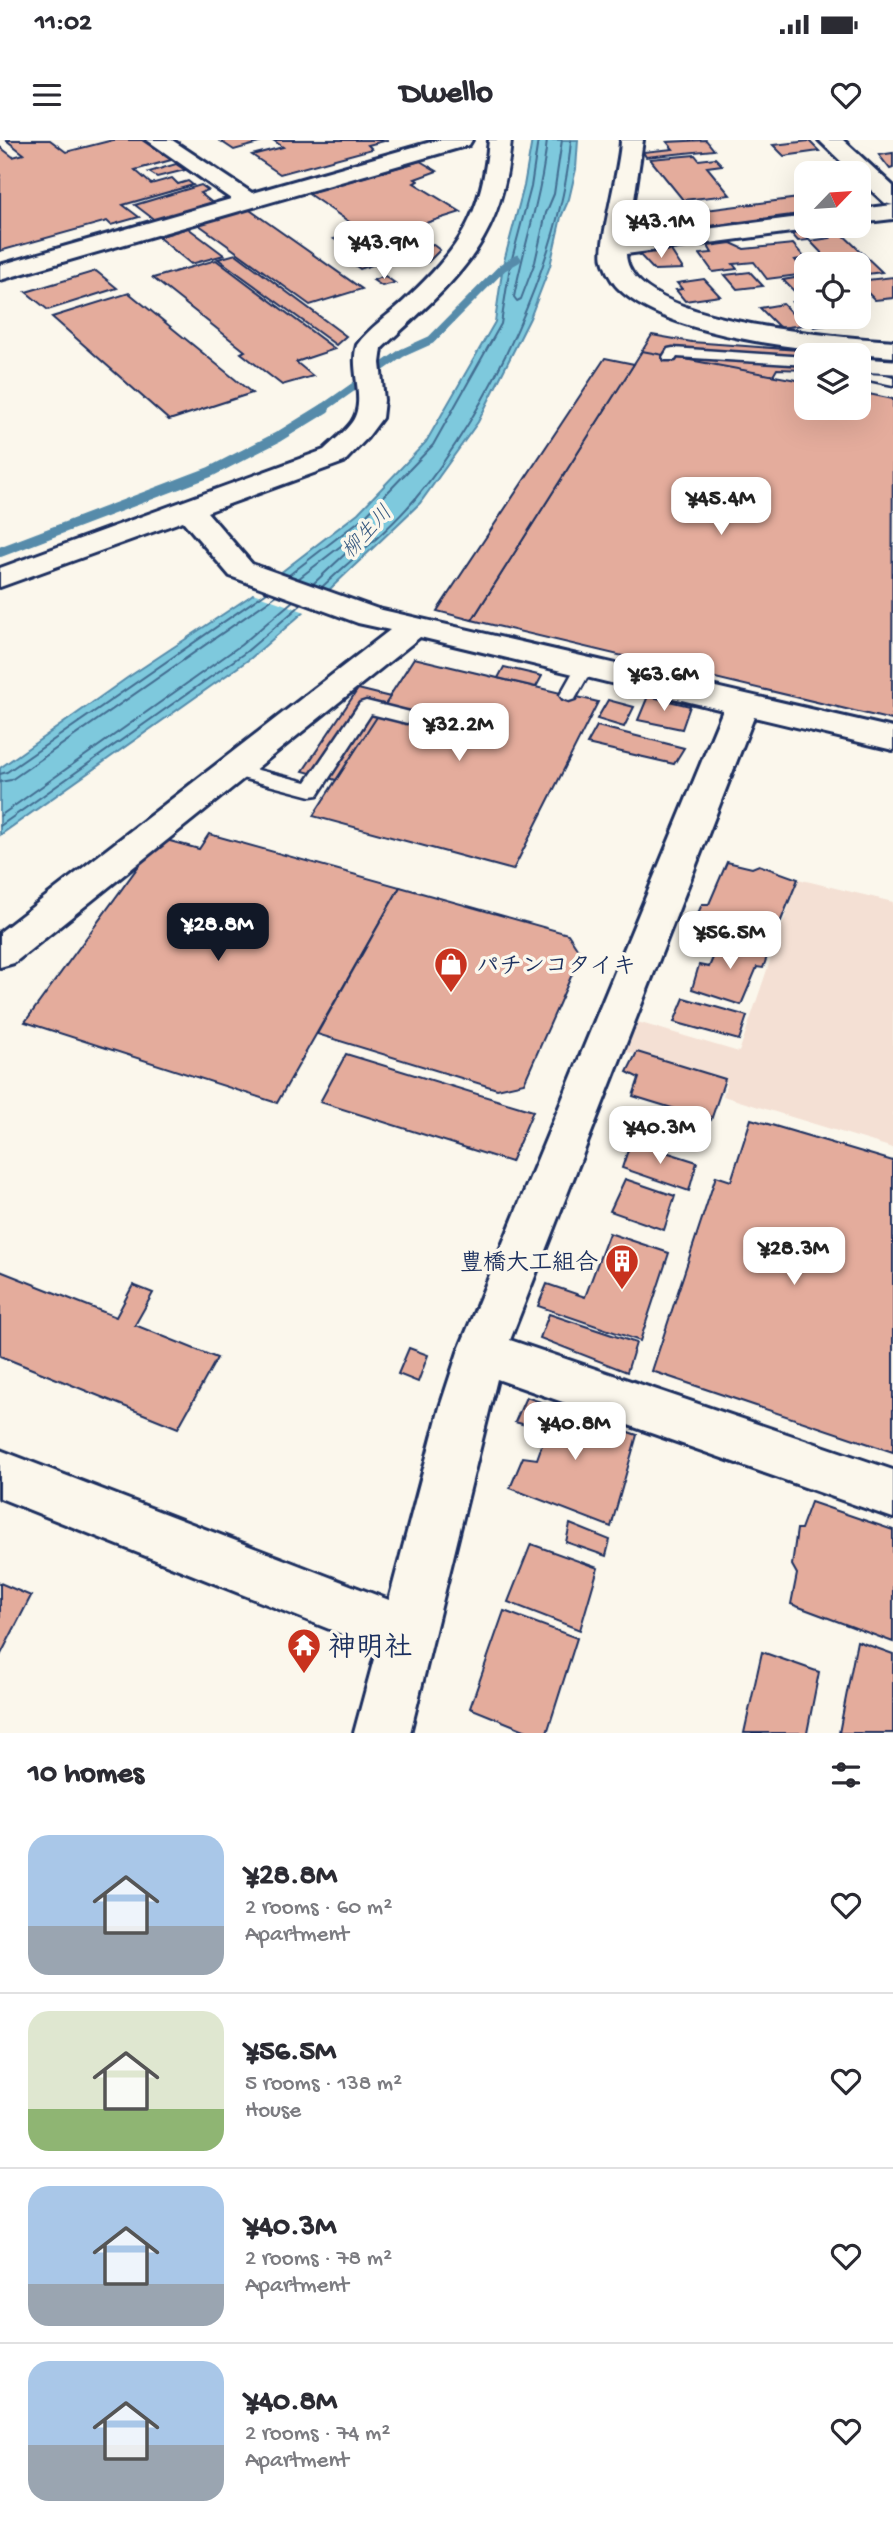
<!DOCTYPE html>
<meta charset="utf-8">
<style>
:root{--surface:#fff;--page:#f7f7f7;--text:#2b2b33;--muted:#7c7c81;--line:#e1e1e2;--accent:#111827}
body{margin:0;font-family:"Gochi Hand","Klee One",sans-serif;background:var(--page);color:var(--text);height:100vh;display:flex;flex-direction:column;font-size:26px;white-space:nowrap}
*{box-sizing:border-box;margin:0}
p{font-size:23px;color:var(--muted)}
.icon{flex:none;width:38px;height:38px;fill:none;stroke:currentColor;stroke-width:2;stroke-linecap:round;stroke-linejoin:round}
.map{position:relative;height:1593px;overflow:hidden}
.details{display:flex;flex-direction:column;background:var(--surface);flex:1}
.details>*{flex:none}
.needle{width:46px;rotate:65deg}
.tools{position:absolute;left:794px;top:21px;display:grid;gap:14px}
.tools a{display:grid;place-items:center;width:77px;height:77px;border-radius:14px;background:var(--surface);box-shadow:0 7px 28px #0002;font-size:35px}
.price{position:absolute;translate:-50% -60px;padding:0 16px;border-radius:14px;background:#fff;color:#222;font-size:23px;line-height:46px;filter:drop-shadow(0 2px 4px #0008)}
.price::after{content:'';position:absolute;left:50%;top:42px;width:21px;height:16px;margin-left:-10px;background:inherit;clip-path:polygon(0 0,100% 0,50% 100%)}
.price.current{background:var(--accent);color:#fff}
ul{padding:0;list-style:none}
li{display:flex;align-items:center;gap:21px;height:175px;padding:0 28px}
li+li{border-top:2px solid var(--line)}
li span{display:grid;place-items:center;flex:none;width:196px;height:140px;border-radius:21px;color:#555}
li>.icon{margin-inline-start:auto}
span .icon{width:84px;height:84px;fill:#fffc;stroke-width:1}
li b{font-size:30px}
h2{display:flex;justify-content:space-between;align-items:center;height:84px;padding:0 28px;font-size:30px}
.status{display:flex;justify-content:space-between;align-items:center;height:49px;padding:0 35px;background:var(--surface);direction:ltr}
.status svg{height:19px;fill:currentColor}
header{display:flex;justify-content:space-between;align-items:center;height:91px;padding:0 28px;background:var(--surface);font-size:32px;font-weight:800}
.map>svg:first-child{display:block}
</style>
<div class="status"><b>11:02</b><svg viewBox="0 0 49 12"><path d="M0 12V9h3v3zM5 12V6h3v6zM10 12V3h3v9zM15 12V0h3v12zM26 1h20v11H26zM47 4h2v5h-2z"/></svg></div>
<header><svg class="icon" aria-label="menu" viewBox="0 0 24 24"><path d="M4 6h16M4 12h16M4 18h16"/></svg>Dwello<svg class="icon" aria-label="heart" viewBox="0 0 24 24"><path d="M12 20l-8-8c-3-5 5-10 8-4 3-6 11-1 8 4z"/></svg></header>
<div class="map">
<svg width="893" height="1593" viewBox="0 0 893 1593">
<rect width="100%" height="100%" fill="#fbf7ec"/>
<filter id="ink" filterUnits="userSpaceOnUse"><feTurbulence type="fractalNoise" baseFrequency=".0143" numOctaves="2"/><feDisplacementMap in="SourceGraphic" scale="14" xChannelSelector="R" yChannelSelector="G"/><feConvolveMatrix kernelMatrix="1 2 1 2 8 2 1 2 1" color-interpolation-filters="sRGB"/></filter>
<g filter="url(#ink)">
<path fill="#f4e0d4" d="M798,739L893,762V1008L723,956L727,942L621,910L634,881L739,912Z"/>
<path fill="#7ec9dd" stroke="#568baa" stroke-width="2" d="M532,0H578L576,29L569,59L561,77L550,126L530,178L478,282L420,363L330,449L251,518L0,695V628L127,538L249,457L358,373L426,302L495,182L503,125L524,46Z"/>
<path fill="#fbf7ec" d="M276,432L332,452L308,473L250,452Z"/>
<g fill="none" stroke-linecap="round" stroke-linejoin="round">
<g stroke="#436d91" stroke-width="2">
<path d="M547,0C542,54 524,104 514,157L517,161L521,159L535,122L546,73L554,54L562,0"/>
<path d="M289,435L363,378L433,305L501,184L510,126L531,47L538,0"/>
<path d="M298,439L355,395L359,396V401L313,444"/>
<path d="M322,447C353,418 388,391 415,359C488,273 563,113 571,0"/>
<path d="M0,634L7,632L267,452"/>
<path d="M0,642L11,640L277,455"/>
<path d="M0,676L241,505L293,461"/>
<path d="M0,686L246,512L302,464"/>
</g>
<path stroke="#568baa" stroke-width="8" d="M322,269L402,213L431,200L503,127L517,119"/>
<path stroke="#568baa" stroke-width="10" d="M0,412L210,332L278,297L325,268"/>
</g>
<g fill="#e4ac9c" stroke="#1b2f5e" stroke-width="2">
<path d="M6,0H50L66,12L113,0H142L171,20L135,30L151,44L172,38L178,44L188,41L193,45L123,65L139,77L111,85L107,81L0,111V7L13,17L24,14Z"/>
<path d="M219,0H254L259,3L234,10Z"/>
<path d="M273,0H388L368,5L372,9L280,34L252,15L283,7Z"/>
<path d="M706,0L714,10L646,17L643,12L673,9L667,2Z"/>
<path d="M809,1L819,11L784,16L773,5Z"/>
<path d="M893,13V28L890,29L879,15Z"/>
<path d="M695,15L699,20L715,18L722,25L707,27L730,55L683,60L650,19Z"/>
<path d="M420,21L437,31L415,39L418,41L414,43L461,72L384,96L389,101L353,111L334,99L361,90L307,53Z"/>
<path d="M176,24L185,30L157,37L149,32Z"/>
<path d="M201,45L208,50L200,53L214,64L156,81L135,65Z"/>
<path d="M807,57V73L649,94L636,79Z"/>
<path d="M247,68L362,149L310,165L195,82Z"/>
<path d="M188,88L224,115L191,124L158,97Z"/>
<path d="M836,88L882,132L859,135V124H832L810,101L830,98L822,90Z"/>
<path d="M812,91L815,94L805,95L809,100L798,101L791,93Z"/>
<path d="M411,95L423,103L411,107L399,99Z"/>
<path d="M731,103L744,109L793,104L805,118L795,120L806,134L767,139L754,122L733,124L737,129L713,132L700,114L712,113L708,106Z"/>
<path d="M432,104L440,110L428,122L416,125L399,113Z"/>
<path d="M670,109L683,129L654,130L638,113Z"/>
<path d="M375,111L388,120L360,129L348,120Z"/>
<path d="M236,114L346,196L336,205L218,119Z"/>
<path d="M216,120L335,209L296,222L313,236L282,245L241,213L245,211L153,138Z"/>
<path d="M96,131L117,148L48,170L26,152Z"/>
<path d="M750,132L763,146L737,149L725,135Z"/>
<path d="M385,136L395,143L382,146L373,140Z"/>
<path d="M807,136V156L800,157L783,140Z"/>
<path d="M893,137V158L875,160L859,144V141Z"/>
<path d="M704,139L720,156L685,161L676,150L682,149L677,143Z"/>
<path d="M129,153L252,253L169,280L52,177Z"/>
<path d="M807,161V177H844L848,182L814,187L792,162Z"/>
<path d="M783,164L803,185L780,188L760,168Z"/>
<path d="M652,195L692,202L893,217V237L859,234V215H807V230L777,229L773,236L643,213L642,211Z"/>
<path d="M642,211L807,242V268H859V252L893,259L892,580L472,480Z"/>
<path d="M605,218L634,224L472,480L437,471Z"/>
<path d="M414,518L598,562L513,730L313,676Z"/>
<path d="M504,527L542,536L536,547L498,538Z"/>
<path d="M358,549L390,557L336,640L303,631Z"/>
<path d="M648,556L690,566L682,589L638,580Z"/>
<path d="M608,560L634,567L624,587L597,579Z"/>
<path d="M597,586L684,608L674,624L587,604Z"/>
<path d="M209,694L400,747L277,963L25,882L159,698L199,709Z"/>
<path d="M727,722L752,728L759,725L798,739L771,805L693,785L702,764H709Z"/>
<path d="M400,747L568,794L581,814L524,943L497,949L317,894Z"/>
<path d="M721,799L769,811L763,828L757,827L741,865L692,849L699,825L709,827Z"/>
<path d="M684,858L747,876L739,900L674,882Z"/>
<path d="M637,912L725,939L711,980L633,956L639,938L627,932Z"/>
<path d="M346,914L533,971L511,1022L320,962Z"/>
<path d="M751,979L893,1021V1312L652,1231L716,1036L731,1041Z"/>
<path d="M631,1001L697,1022L689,1051L622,1028Z"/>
<path d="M625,1039L675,1056L664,1090L610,1071Z"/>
<path d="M609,1093L669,1113L640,1201L538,1166L547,1144L585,1157Z"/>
<path d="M0,1131L116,1177L133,1145L153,1153L135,1185L217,1218L178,1288L0,1216Z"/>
<path d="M549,1174L636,1203L627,1232L540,1198Z"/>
<path d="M409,1208L428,1215L418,1242L398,1234Z"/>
<path d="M526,1257L637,1295L611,1387L510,1348L523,1317L537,1319L547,1291L515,1282Z"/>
<path d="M811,1362L893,1390V1502L791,1464L797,1434L792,1425L797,1389H801Z"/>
<path d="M570,1384L610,1400L606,1416L566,1402Z"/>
<path d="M531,1404L598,1428L580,1490L508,1462Z"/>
<path d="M0,1443L31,1456L0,1516Z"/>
<path d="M504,1471L577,1498L547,1593H532L470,1568Z"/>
<path d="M857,1501L893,1514V1593H839Z"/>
<path d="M762,1512L819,1532L807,1593H744Z"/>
</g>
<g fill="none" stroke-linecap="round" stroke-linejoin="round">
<g stroke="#1b2f5e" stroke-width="5">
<g id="lane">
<path d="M673,208L807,217V225L677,217L675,220H665L663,217L668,209Z"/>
<path d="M874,231L893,237V245L869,240L867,235Z"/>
<path d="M584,521L593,527L575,559L569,561L563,559L560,555L578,523Z"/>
<path d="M366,561L414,573L416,577L407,583L371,574L318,655L311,656L234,636L227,634L224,630L227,626L234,624L306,642L360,563Z"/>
</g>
</g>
<g stroke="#1b2f5e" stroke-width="6">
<g id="street">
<path d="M147,0H172L252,53L438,0H472L469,5L0,140V125L231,59Z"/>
<path d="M489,0H511C503,105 454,141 382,208L380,223L384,260L382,278L367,298L344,322L207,372L252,424L378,469L893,588V610L754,577L510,1200L893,1330V1378L497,1239L410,1593H354L377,1508L0,1358V1310L389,1460L440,1267L458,1212L723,570L420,497L14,823L0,827V792L390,490L358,483L230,436L183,381L0,447V428L324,310C333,301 344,293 352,282C367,261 349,229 357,205C369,188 389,175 404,161C459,109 482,77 489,0Z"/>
<path d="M621,0H643L628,99L807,76V86H817L807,90L626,114C628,183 841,197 893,201V217C822,211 670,200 618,148C612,142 605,129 603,120C598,105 621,25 621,0Z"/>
<path d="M893,65V79L859,83V69Z"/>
</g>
</g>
<g stroke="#1b2f5e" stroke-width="6">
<path id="secondary" d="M819,0H843L893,46V65L885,63L859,39V33H853Z"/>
</g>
<use href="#lane" fill="#fbf7ec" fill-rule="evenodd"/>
<use href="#street" fill="#fbf7ec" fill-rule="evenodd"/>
<use href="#secondary" fill="#fbf7ec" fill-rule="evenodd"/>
<g stroke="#1b2f5e" stroke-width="17" stroke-linecap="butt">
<path id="lane-bridge" d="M859,225L893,227"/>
</g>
<use href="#lane-bridge" stroke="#fbf7ec" stroke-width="13"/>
</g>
</g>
<defs>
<g id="shop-pin" transform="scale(1.75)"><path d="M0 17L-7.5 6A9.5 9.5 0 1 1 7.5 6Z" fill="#c8321e" stroke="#fbf7ec"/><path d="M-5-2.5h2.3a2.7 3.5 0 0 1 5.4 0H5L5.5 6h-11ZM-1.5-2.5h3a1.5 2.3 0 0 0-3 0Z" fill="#fff"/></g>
<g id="building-pin" transform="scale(1.75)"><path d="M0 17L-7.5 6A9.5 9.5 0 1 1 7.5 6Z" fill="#c8321e" stroke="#fbf7ec"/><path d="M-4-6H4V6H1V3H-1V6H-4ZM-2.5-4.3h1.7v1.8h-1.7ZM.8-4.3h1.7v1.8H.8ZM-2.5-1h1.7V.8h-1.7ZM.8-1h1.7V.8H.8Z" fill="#fff"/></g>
<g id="temple-pin" transform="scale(1.75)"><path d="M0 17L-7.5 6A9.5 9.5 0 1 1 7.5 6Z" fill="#c8321e" stroke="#fbf7ec"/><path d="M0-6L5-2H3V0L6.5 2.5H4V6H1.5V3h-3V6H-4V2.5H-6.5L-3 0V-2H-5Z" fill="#fff"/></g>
</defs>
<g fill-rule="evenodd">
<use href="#shop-pin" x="451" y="824"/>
<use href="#building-pin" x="622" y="1121"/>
<use href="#temple-pin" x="304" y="1505"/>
</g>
<g text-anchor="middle" stroke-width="7" stroke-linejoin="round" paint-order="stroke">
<g font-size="21" font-style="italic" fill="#34567e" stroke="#fbf7ec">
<text transform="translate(366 391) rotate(-47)" y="7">柳生川</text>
</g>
<g font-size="23" font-weight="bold" fill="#1b2f5e" stroke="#fbf7ec" text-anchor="start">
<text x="476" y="832">パチンコタイキ</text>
<text x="598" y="1129" text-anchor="end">豊橋大工組合</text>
</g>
<g font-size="28" font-weight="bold" fill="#1b2f5e" stroke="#fbf7ec" text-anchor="start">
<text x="328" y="1515">神明社</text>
</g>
</g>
</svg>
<div class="tools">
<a><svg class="needle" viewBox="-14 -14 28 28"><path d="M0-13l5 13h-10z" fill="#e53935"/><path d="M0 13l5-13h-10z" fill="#7c7c81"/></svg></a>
<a><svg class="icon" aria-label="locate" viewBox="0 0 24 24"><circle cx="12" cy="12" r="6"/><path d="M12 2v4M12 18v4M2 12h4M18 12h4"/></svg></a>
<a><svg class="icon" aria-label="layers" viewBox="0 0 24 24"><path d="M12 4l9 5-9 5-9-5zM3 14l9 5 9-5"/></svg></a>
</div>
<b class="price" style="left:661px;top:120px">¥43.1M</b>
<b class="price" style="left:384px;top:141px">¥43.9M</b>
<b class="price" style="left:721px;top:397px">¥45.4M</b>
<b class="price" style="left:664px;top:573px">¥63.6M</b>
<b class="price" style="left:459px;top:623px">¥32.2M</b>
<b class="price current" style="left:218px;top:823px">¥28.8M</b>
<b class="price" style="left:730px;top:831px">¥56.5M</b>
<b class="price" style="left:660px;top:1026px">¥40.3M</b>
<b class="price" style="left:794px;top:1147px">¥28.3M</b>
<b class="price" style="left:575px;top:1322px">¥40.8M</b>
</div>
<section class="details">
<h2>10 homes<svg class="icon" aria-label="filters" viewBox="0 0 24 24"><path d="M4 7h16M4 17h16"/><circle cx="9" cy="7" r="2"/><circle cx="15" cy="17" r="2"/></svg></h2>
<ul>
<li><span style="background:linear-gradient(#a9c7e8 65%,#9aa5b1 0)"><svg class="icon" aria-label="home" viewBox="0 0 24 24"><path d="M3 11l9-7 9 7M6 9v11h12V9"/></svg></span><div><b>¥28.8M</b><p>2 rooms · 60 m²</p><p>Apartment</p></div><svg class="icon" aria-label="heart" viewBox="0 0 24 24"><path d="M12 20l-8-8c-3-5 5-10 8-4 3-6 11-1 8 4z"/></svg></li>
<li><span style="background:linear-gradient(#dfe7d0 70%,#8fb573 0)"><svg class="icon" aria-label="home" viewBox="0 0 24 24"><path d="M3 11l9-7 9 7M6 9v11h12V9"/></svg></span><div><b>¥56.5M</b><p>5 rooms · 138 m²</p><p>House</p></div><svg class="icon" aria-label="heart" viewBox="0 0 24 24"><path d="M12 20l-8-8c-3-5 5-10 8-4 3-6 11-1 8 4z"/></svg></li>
<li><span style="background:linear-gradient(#a9c7e8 70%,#9aa5b1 0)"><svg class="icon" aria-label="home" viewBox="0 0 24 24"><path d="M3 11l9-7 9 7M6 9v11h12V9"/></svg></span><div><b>¥40.3M</b><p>2 rooms · 78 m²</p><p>Apartment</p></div><svg class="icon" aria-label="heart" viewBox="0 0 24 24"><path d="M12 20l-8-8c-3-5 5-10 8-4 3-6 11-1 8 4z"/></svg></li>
<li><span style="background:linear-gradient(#a9c7e8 60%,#9aa5b1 0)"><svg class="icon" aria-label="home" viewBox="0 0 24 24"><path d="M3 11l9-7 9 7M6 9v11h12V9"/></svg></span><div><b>¥40.8M</b><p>2 rooms · 74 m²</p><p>Apartment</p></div><svg class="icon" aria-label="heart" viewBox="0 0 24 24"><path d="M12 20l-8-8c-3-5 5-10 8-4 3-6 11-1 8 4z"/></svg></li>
</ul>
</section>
